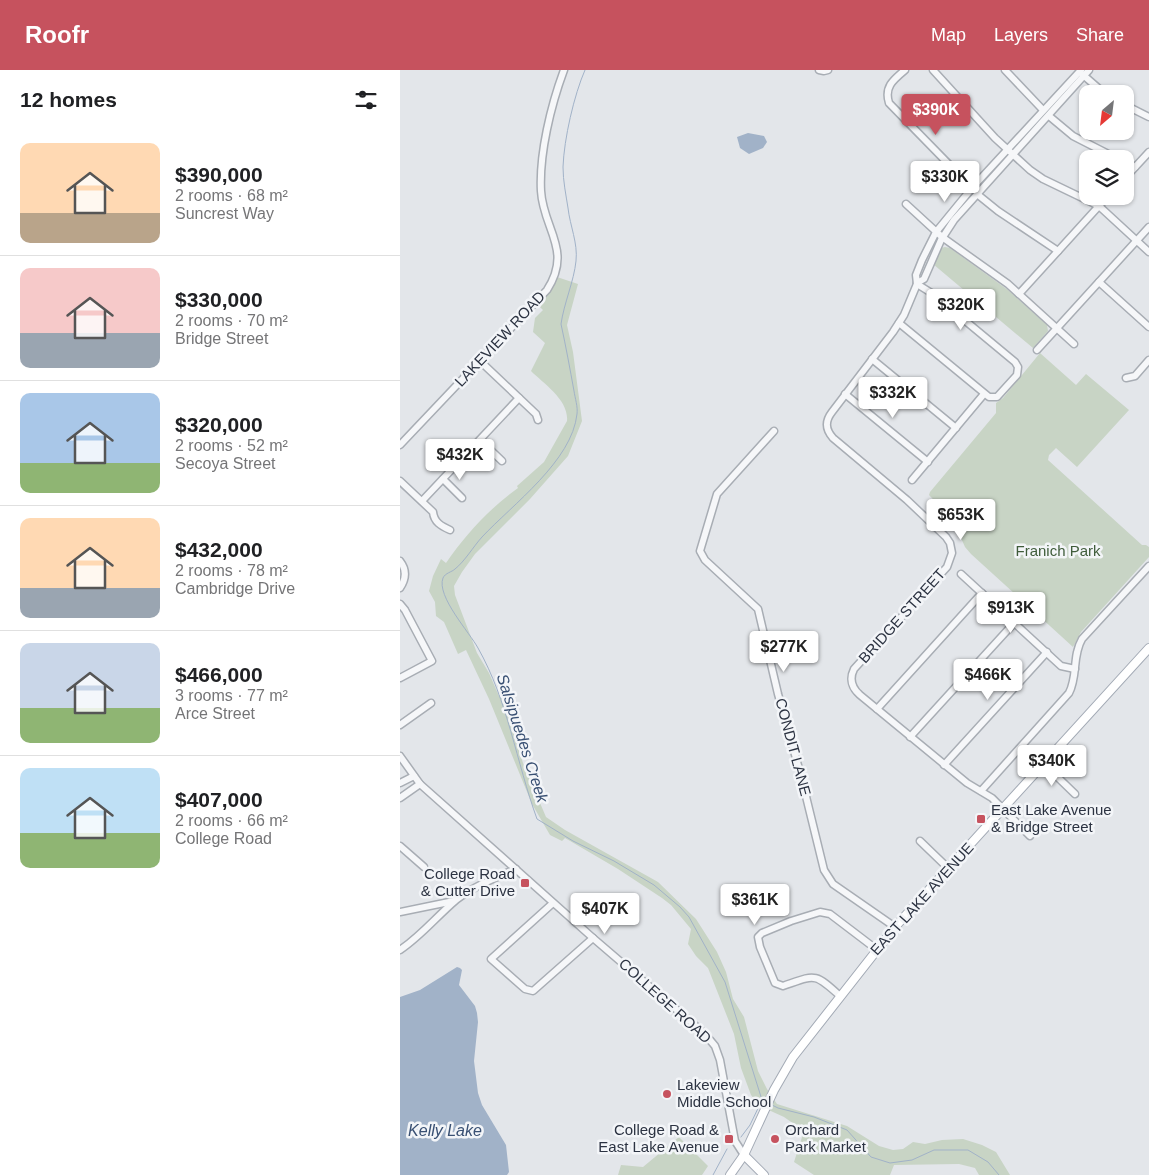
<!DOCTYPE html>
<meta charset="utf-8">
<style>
:root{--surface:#fff;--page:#f6f6f6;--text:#202124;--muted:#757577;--line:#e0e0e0;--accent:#c6525e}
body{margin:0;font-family:Arial,sans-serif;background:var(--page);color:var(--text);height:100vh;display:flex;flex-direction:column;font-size:19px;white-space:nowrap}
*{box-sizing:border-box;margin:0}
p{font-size:16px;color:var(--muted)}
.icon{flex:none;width:28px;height:28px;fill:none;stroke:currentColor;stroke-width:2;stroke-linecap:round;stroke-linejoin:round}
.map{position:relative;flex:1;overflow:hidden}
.panel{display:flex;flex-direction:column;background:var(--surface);width:400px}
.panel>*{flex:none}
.needle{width:32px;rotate:208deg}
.controls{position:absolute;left:679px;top:15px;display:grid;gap:10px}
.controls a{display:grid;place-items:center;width:55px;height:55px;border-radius:10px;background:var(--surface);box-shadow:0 1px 4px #0004;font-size:25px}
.price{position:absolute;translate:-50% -42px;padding:0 11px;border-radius:5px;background:#fff;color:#222;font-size:16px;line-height:32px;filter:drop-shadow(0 1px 2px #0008)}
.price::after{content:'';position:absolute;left:50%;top:30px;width:15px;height:11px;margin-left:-8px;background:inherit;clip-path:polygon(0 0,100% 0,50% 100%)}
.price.active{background:var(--accent);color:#fff}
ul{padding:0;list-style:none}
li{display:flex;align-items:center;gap:15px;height:125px;padding:0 20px}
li+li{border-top:1px solid var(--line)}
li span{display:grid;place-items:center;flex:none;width:140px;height:100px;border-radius:10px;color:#555}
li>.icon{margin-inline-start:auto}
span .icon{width:60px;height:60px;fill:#fffc;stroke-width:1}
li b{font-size:21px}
h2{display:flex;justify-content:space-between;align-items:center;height:60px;padding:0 20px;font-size:21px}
header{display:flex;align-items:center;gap:30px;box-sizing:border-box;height:70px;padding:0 25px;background:var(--accent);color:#fff}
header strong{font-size:24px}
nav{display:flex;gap:28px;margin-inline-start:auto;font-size:18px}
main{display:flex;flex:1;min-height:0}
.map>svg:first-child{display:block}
</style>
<header>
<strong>Roofr</strong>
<nav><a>Map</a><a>Layers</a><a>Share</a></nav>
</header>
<main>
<section class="panel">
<h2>12 homes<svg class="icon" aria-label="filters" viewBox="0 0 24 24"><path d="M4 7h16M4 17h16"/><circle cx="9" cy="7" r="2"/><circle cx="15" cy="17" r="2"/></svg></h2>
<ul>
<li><span style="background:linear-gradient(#ffd9b3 70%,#b9a48a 0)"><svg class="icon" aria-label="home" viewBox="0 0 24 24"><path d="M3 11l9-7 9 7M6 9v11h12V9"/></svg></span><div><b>$390,000</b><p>2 rooms · 68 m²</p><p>Suncrest Way</p></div></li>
<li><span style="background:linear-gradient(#f6c9c9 65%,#9aa5b1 0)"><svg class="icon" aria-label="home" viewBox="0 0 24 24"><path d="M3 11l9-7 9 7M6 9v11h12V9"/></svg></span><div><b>$330,000</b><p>2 rooms · 70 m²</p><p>Bridge Street</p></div></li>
<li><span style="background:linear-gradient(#a9c7e8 70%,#8fb573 0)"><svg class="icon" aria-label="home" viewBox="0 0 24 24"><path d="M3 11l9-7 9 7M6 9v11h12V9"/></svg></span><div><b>$320,000</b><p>2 rooms · 52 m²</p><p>Secoya Street</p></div></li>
<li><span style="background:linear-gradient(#ffd9b3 70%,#9aa5b1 0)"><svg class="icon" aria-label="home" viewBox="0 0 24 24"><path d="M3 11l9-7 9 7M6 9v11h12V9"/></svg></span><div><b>$432,000</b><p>2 rooms · 78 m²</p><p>Cambridge Drive</p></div></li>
<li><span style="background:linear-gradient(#c9d6e8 65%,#8fb573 0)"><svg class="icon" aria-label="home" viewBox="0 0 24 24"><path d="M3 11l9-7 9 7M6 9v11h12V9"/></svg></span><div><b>$466,000</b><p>3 rooms · 77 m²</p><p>Arce Street</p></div></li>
<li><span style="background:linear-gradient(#bfe0f5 65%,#8fb573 0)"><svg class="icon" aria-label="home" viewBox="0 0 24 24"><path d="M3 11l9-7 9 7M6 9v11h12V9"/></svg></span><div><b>$407,000</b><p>2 rooms · 66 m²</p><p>College Road</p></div></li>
</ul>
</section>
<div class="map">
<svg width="749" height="1105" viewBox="0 0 749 1105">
<rect width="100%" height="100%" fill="#e3e6ea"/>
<g fill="#c8d4c5">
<path d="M545,177L550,178L608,220L647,255L648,261L633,278L533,194L541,178Z"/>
<path d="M157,207L178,214L167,255L173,282L182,351L168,386L130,429L75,484L62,502L54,516L55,525L77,583L89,603L99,626L109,635L116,671L123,693L146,747L165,760L258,812L296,849L317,882L326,902L333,929L344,947L358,1001L367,1019L377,1034L447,1056L479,1076L493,1080L503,1079L513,1072L525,1074L542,1070L563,1069L582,1075L596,1082L610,1105H579L575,1098L559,1094L494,1095L490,1105H414L394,1092L404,1061L384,1047L360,1036L351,1025L341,998L334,964L308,898L296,886L288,874L291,859L271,835L262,828L218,799L165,768L162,771L150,765L132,734L89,629L66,580L58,584L44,552L36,546L35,532L29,521L33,506L41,489L46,493C65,465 90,438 118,418L117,416L144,392L167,351C169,330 144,314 131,301L145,273L133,262L135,248L143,240L138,235L153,217Z"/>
<path d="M640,283L676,315L686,304L729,340L677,397L656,378L649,385L648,390L742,475H746L749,477V487L681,562L673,577L571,484L565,477L553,450L529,425L530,422L596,343V333L603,328Z"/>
<path d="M279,1067L308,1096L302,1105H218L221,1095L243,1097Z"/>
</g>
<g fill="#a1b2c8">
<path d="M348,63L364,66L367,72L363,78L349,84L340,78L337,67Z"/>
<path d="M57,897L60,898L62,900L59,915L75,936L77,943L78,952L74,991L78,1023L82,1035L106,1075L109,1102L107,1105H0V927L20,920Z"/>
</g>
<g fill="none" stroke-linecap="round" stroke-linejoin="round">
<g stroke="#a1b2c8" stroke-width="1">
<path d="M185,0C174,25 164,69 163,97C163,111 166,125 168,138C170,156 178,173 176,191C174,211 164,233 161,254C166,277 170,299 174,321C175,328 178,337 177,344C172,391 113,434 82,467C73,477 65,491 55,499C52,502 45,503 43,508C36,526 70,563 78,578C108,631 116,691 137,749L173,771L214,791L254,815L280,837L289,847L325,912L362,1030L350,1055L341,1067"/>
<path d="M372,1035L378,1038L414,1047L447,1060L471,1087L490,1093L512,1090L534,1080H568L588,1092L599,1105"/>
<path d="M313,1105L327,1079"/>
</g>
<g stroke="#a8adb4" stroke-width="9">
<g id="minor">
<path d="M419,0L424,1L428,0"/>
<path d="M505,0C493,10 484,17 489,33L572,118"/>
<path d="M533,0L595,68L630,100L643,109L699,136L749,182"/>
<path d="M605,0L643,40"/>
<path d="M682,4L705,24"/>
<path d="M725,35L749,47"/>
<path d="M649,46L673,66L718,89"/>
<path d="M725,92L735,97"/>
<path d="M725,108L749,82"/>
<path d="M577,124L598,141L658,181"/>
<path d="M506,134L542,167L608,214L674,274"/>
<path d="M699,212L749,257"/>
<path d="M517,213L524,209L541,170L554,150L689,0"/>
<path d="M619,224L708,126"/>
<path d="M499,253L589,327H597L617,305L618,297L615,292L533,224L517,214"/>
<path d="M637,280L749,157"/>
<path d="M472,289L556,358"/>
<path d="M80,291L136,344L138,350"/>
<path d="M726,308L735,306L749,290"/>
<path d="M445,324L528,392"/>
<path d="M374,361L317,424L300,481L305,490L358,539L378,624L401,706L424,800L433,814L495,857"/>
<path d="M80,370L102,391"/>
<path d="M0,375L147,220C173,180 143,159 141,121C139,84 151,35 164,0"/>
<path d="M43,409L62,428"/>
<path d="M512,410L584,324"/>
<path d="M0,411L33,442C34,452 41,456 50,460"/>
<path d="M22,431L119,328"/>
<path d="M0,491C7,500 6,509 0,518"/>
<path d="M561,504L661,596L675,599"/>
<path d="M0,534L5,540L32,591L0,608"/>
<path d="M477,639L582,523"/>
<path d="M0,655L31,633"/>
<path d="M510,667L614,553"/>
<path d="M0,686L20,714L193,868L305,964L315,976L320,990L335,1071L344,1085"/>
<path d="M644,694L675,724"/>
<path d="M544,695L647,582"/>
<path d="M0,713L14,706"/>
<path d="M581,721L669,623C678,606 672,586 682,569L749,496"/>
<path d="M0,728L20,714"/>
<path d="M630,766L592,728L567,713L460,625C452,618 449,609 454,599L547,497L552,483L550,473L546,467L507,430L433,368C425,359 425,351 432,342L493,262L504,245L517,214L516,205L522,190L536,162L572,118L681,0"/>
<path d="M520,771L549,799"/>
<path d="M0,776L24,797"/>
<path d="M153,833L91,889L125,919L133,921L193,868"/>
<path d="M0,842L54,831"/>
<path d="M0,880C21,866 37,846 56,830C74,816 95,808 116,799"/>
<path d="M440,926C414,902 415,905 383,916L375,913L360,877L358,867L362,863L391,851L420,842L430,844L476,879"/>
</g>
</g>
<g stroke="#a3aab5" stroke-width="10">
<g id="major">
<path d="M344,1085L364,1105"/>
<path d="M330,1105L344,1085L374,1020L393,987L495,857L749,578"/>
</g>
</g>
<use href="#minor" stroke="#f6f7f9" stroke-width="6"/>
<use href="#major" stroke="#fff" stroke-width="8"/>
</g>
<g fill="#c6525e" stroke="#f3f5f8" stroke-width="2">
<rect x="576" y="744" width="10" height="10" rx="2.5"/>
<rect x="120" y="808" width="10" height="10" rx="2.5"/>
<circle cx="267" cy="1024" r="5"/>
<rect x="324" y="1064" width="10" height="10" rx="2.5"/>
<circle cx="375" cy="1069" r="5"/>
</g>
<g text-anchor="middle" stroke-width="5" stroke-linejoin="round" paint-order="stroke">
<g font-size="15" fill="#2c3342" stroke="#f3f5f8">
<text transform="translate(100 269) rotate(-47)" y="5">LAKEVIEW ROAD</text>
<text transform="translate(502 546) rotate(-48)" y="5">BRIDGE STREET</text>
<text transform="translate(393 677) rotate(75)" y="5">CONDIT LANE</text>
<text transform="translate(522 829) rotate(-48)" y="5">EAST LAKE AVENUE</text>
<text transform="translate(265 931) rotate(42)" y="5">COLLEGE ROAD</text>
</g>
<g font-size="15" fill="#3f5c3a" stroke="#f3f5f8">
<text x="658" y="486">Franich Park</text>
</g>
<g font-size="15" fill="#2c3342" stroke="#f3f5f8" text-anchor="start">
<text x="591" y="745">East Lake Avenue<tspan x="591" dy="17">&amp; Bridge Street</tspan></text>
<text x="115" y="809" text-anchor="end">College Road<tspan x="115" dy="17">&amp; Cutter Drive</tspan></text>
<text x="277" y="1020">Lakeview<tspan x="277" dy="17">Middle School</tspan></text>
<text x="319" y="1065" text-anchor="end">College Road &amp;<tspan x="319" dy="17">East Lake Avenue</tspan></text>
<text x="385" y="1065">Orchard<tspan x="385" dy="17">Park Market</tspan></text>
</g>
<g font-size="16" font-style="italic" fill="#395073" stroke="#f3f5f8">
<text transform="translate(123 668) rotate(72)" y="6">Salsipuedes Creek</text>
<text x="45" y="1066">Kelly Lake</text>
</g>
</g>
</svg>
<div class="controls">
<a><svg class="needle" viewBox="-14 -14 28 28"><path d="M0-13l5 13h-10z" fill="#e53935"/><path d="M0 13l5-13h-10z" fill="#757577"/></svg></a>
<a><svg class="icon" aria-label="layers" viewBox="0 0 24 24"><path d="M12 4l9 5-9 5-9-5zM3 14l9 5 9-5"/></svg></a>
</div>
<b class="price active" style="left:536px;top:66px">$390K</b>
<b class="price" style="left:545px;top:133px">$330K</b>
<b class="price" style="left:561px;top:261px">$320K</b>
<b class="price" style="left:493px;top:349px">$332K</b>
<b class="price" style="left:60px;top:411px">$432K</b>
<b class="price" style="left:561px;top:471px">$653K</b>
<b class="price" style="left:611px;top:564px">$913K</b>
<b class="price" style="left:384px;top:603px">$277K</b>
<b class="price" style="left:588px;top:631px">$466K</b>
<b class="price" style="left:652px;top:717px">$340K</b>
<b class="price" style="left:355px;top:856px">$361K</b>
<b class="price" style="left:205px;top:865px">$407K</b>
</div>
</main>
